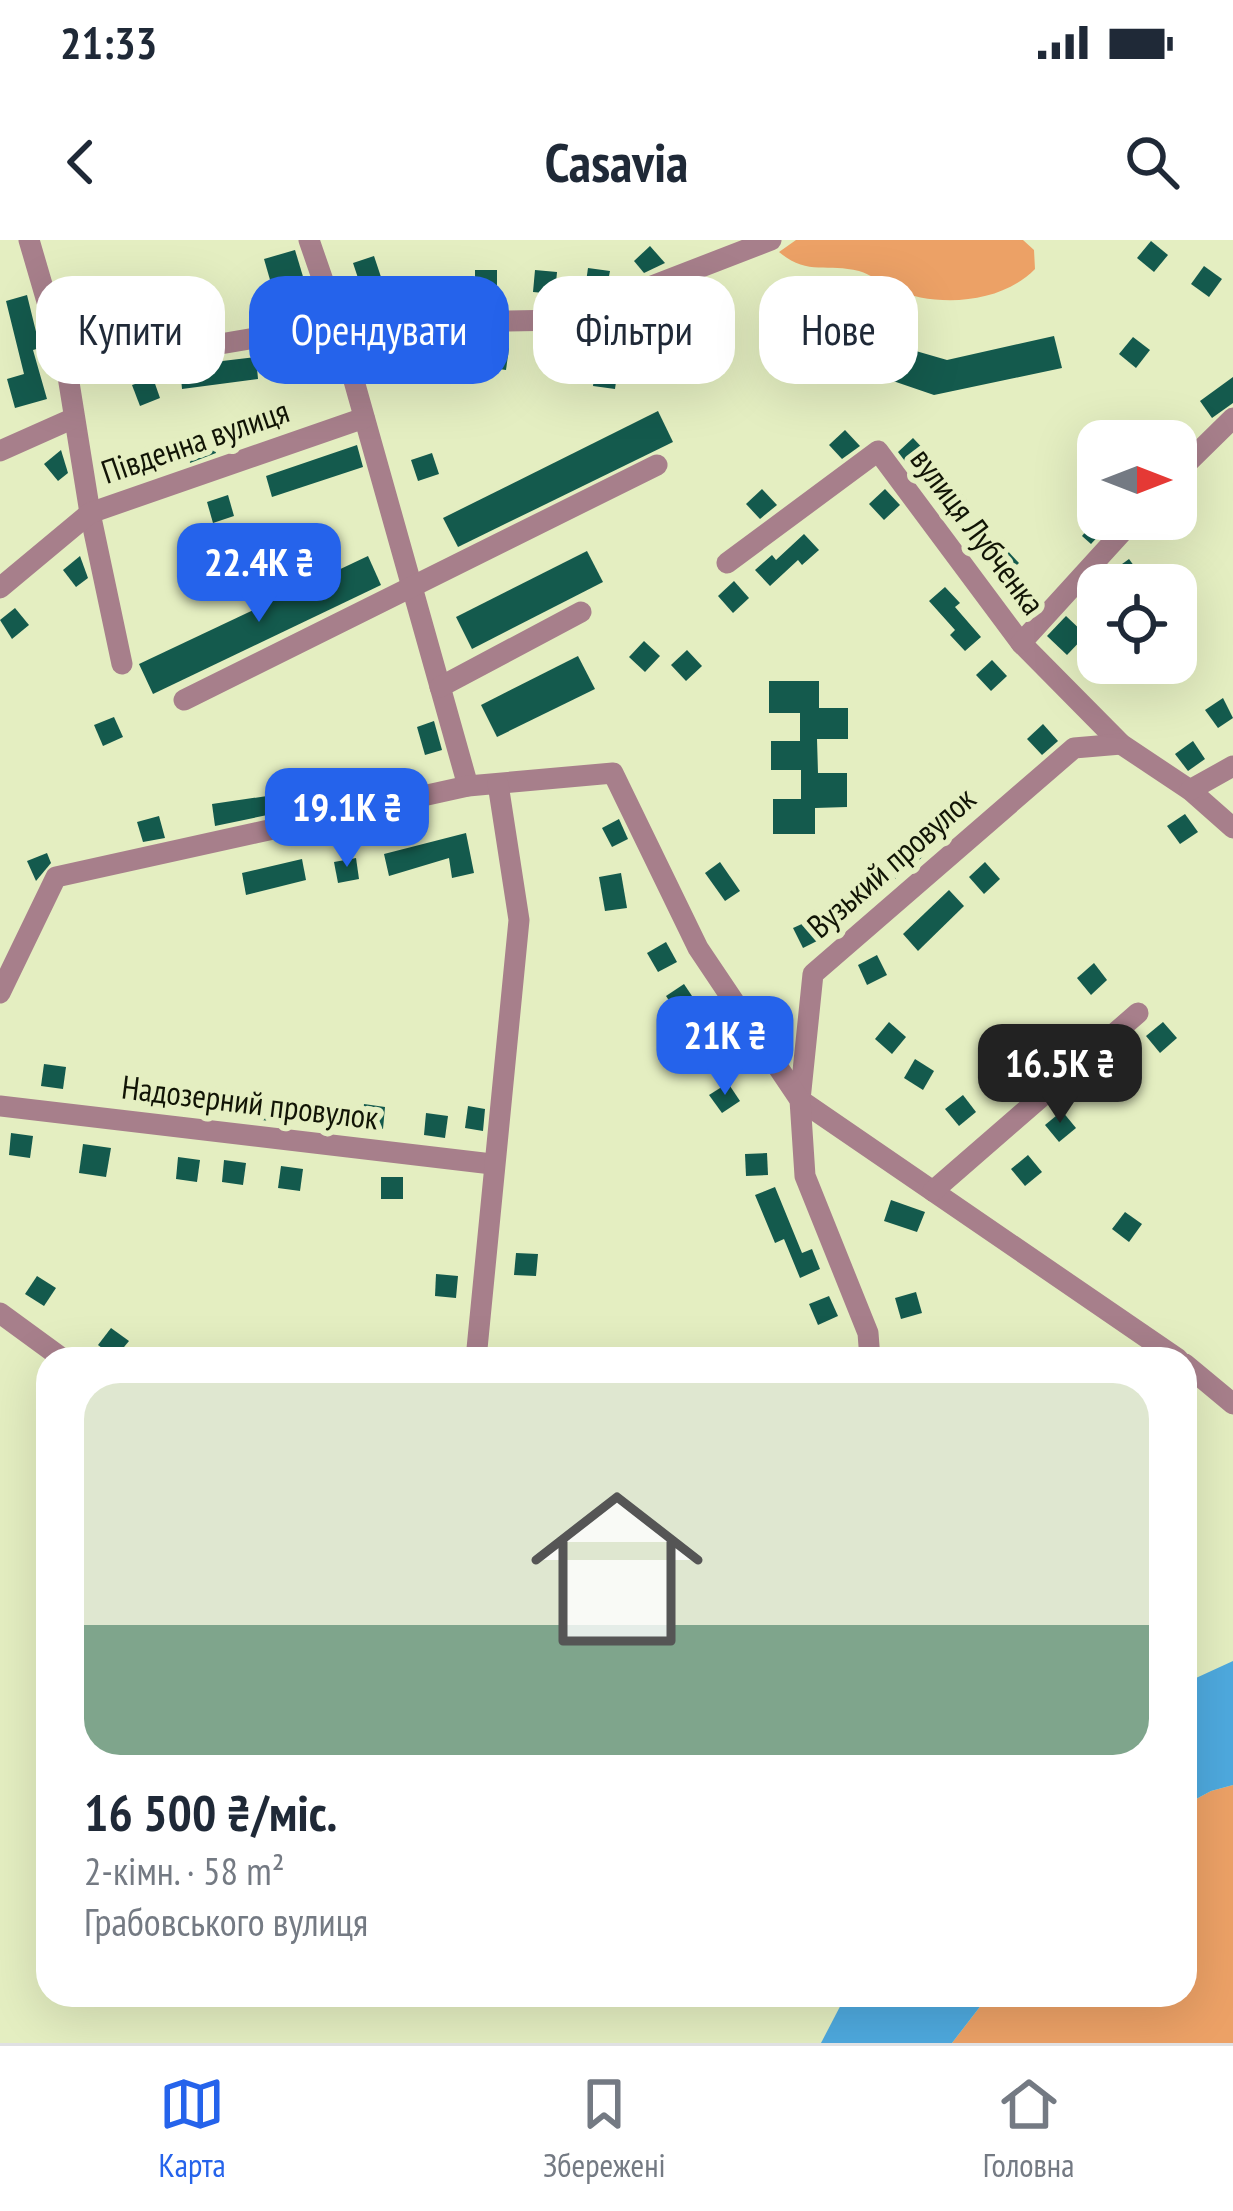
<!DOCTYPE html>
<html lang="uk">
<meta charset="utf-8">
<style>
:root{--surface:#fff;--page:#f6f6f7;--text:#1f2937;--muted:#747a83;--line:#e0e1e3;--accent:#2563eb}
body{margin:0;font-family:"PT Sans Narrow",sans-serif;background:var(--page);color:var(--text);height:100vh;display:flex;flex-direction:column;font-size:45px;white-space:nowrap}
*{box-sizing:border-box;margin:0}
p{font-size:39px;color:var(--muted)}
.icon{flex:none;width:66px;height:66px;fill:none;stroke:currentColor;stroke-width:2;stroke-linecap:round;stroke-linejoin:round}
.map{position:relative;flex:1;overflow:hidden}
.panel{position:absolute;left:36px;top:1107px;width:1161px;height:660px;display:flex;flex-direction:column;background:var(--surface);border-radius:36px;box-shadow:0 12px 48px #0002}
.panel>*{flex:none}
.banner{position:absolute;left:36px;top:36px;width:1161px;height:108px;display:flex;gap:24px}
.needle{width:78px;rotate:90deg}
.controls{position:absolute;left:1077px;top:180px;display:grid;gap:24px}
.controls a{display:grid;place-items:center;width:120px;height:120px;border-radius:24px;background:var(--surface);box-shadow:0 12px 48px #0002;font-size:60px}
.price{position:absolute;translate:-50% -102px;padding:0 27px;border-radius:24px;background:var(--accent);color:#fff;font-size:39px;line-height:78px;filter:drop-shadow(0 3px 6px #0008)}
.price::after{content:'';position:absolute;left:50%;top:72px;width:36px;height:27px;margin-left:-18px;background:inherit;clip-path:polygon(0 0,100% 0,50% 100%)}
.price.on{background:#222;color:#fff}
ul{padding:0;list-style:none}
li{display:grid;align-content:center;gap:24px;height:636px;padding:0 48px}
li span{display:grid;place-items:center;height:372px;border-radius:36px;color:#555}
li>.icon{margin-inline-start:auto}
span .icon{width:216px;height:216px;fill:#fffc;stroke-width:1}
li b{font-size:51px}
.chip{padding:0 42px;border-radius:36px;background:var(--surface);box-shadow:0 12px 48px #0002;font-size:42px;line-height:108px}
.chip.on{background:var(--accent);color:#fff}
.status{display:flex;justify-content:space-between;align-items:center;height:84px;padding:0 60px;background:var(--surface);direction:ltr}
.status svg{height:33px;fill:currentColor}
header{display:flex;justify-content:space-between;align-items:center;height:156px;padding:0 48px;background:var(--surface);font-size:54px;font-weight:800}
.tabs{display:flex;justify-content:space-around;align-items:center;height:168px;border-top:3px solid var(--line);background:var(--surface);font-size:33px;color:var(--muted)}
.tabs a{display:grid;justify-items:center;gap:6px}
.tabs .on{color:var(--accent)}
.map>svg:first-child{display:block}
</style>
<div class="status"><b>21:33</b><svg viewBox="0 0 49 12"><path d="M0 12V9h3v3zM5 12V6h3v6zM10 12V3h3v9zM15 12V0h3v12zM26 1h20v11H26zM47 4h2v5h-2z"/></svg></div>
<header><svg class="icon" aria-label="back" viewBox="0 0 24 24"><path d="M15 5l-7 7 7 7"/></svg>Casavia<svg class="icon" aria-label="search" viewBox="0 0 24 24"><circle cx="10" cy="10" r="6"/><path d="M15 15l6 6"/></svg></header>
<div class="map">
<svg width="1233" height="1803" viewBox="0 0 1233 1803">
<rect width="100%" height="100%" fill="#e4eec1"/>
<g fill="#eca166">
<path d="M796,0H1023L1034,10L1035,29C1001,64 937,68 893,49C882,44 871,34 859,31C827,23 807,36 779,12Z"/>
<path d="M1233,1545V1803H952L989,1755H1185V1565L1211,1551Z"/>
</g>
<g fill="#4ea9de">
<path d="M1233,1421V1545L1211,1551L1185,1565V1443Z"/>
<path d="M846,1755H989L952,1803H821Z"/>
</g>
<g fill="#145a4d">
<path d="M1151,1L1168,15L1154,32L1137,18Z"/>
<path d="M650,6L665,23L644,33L634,21Z"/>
<path d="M295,10L314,73L281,78L264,19Z"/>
<path d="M374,16L381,37L360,44L353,23Z"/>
<path d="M1204,26L1222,39L1209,57L1191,44Z"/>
<path d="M588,28L610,31L607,47L585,49Z"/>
<rect x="475" y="30" width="22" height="22"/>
<path d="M535,30L557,32L555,54L533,52Z"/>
<path d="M452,39L455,61L434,64L430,42Z"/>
<path d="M27,55L40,108L33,110L47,159L15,168L7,139L24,134L6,61Z"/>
<path d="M159,69L167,98L96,110L90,93Z"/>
<path d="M217,74L218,89L196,93L195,76Z"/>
<path d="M788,74L947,120L1054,96L1062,128L934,155L782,103Z"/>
<path d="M1133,97L1150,110L1136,128L1119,114Z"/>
<path d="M487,105L509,108L506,130L484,127Z"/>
<path d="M436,106L457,109L455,130L434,128Z"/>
<path d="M409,110L411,131L389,133L387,111Z"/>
<path d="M323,111L325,132L303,135L301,113Z"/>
<path d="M256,117L258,139L182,149L180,126Z"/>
<path d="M596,124L618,127L615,149L593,146Z"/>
<path d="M1233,137V163L1212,178L1200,161Z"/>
<path d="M153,138L160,158L140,166L132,145Z"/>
<path d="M658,171L673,202L458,307L443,278Z"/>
<path d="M845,190L860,206L842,219L829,205Z"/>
<path d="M210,194L216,213L190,223L187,201Z"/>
<path d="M913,198L928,214L911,229L898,212Z"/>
<path d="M357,205L363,227L272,257L266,236Z"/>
<path d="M61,210L68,233L58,241L44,224Z"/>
<path d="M432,213L439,234L418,241L411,220Z"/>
<path d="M952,243L967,260L950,274L936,258Z"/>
<path d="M762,249L777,265L760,279L746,264Z"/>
<path d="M885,249L900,265L884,280L869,264Z"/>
<path d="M228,255L234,276L213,283L207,262Z"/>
<path d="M1176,267L1190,287L1173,300L1158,279H1176Z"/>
<path d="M1096,279H1114L1091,304L1082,296Z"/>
<path d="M804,294L819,310L802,325L798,320L770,346L755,330L772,315L776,320Z"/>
<path d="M1004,307L1019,323L1003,338L988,322Z"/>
<path d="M587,311L603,342L472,409L456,377Z"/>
<path d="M80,316L88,338L76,347L63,330Z"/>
<path d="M368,316L381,345L153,454L139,424Z"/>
<path d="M1129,319L1142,337L1131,345H1121L1111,332Z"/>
<path d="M734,341L749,358L733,373L718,356Z"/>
<path d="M945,347L960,363L955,367L981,397L965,411L950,395L955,390L929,361Z"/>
<path d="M15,368L29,385L12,399L0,380Z"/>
<path d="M1066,376L1086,395L1067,415L1047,396Z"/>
<path d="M644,401L660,416L645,432L629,417Z"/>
<path d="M687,410L702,426L686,441L671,425Z"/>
<path d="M578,416L595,449L497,497L481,465Z"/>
<path d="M992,420L1007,436L991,451L976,435Z"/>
<path d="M769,441H819V468H848V499H817L818,533H847V567L815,568V594H773V559H801V530H771V501H800V473H769Z"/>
<path d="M1223,458L1233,478L1218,488L1205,470Z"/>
<path d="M114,477L123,497L103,506L94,485Z"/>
<path d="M434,481L442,510L425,515L417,487Z"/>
<path d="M1043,484L1058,501L1042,515L1027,499Z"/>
<path d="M1193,501L1205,519L1188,531L1175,514Z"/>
<path d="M395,531L400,546L379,550L374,537Z"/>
<path d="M331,537L336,558L314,563L310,541Z"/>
<path d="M274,555L277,573L215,586L212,564Z"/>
<path d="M956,557L971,573L955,588L940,572Z"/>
<path d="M1185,574L1198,592L1180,604L1167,586Z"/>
<path d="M159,576L165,598L143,602L137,582Z"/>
<path d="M619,579L628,599L612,607L602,588Z"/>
<path d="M918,591L933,607L917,622L902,606Z"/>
<path d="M466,593L474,633L452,638L449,618L389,636L384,614Z"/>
<path d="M47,613L51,623L36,641L27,621Z"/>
<path d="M356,618L359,639L338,643L334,622Z"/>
<path d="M302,619L306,640L246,655L242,633Z"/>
<path d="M720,622L740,651L725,661L705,633Z"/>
<path d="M881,622L896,638L880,653L865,637Z"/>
<path d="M985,622L1000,639L984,654L969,637Z"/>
<path d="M621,633L627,668L605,671L599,637Z"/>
<path d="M949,650L964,666L918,711L903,694Z"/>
<path d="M845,652L860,668L844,683L829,667Z"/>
<path d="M813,679L823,698L803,708L793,688Z"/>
<path d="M666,702L677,722L658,732L647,713Z"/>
<path d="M877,715L887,735L867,745L858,725Z"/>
<path d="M1094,723L1107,740L1091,755L1077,738Z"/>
<path d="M684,744L696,762L678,774L666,756Z"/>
<path d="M889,782L906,797L892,814L875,799Z"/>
<path d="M1163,782L1177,798L1160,813L1146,796Z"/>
<path d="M1066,789L1079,805L1028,845L1014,828Z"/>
<path d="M707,792L719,810L701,822L689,804Z"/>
<path d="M915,819L934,831L923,850L904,838Z"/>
<path d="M44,824L66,827L63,849L41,846Z"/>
<path d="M728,843L740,861L722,873L709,855Z"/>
<path d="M148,849L170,852L167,871L146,868Z"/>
<path d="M963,855L976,872L959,886L945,869Z"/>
<path d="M264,858L286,861L283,883L262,880Z"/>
<path d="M364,864L385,867L383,889L361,886Z"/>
<path d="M468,866L485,869L483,891L465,888Z"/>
<path d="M1062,871L1076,888L1059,902L1045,885Z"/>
<path d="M426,873L448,876L445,898L424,895Z"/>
<path d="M11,893L33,896L30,918L9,915Z"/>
<path d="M83,904L111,908L106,937L79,933Z"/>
<path d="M767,913L768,935L746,936L745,914Z"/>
<path d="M1028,915L1042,932L1025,946L1011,929Z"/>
<path d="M178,917L200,920L197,942L176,939Z"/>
<path d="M224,920L246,923L243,945L222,942Z"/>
<path d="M281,926L303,929L300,951L278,948Z"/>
<rect x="381" y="937" width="22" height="22"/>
<path d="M775,947L802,1013L812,1009L820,1029L800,1038L784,999L775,1003L755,955Z"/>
<path d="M891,960L925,972L917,992L884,981Z"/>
<path d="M1125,972L1142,984L1129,1002L1112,989Z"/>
<path d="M516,1013L538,1014L536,1036L514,1035Z"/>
<path d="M436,1034L458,1036L456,1058L435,1056Z"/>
<path d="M37,1036L56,1048L44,1066L25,1054Z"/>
<path d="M916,1052L922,1073L901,1079L895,1058Z"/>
<path d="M829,1056L838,1076L818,1085L809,1064Z"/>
<path d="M111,1088L129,1101L115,1118L98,1105Z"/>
</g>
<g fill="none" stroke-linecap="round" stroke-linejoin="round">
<g stroke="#a77f8b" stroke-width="21">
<path d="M29,0L67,130L90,273L122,424"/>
<path d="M309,0L338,84L468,546"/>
<path d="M67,130L338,84L564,80L771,0"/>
<path d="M0,211L74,178"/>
<path d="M1176,234L1233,178"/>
<path d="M727,323L878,211L1021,403L1121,504L1190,550L1233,588"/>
<path d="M0,348L90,273L364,178"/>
<path d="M1021,403L1134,279"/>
<path d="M440,447L581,372"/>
<path d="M184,460L657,225"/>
<path d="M1121,504L1074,508L813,734L800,860L1178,1119"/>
<path d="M1190,550L1233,526"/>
<path d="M0,753L56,637L468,546L613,533L698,708L800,860L805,936L868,1093L870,1119"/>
<path d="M0,866L492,924"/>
<path d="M933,951L1138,773"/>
<path d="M0,1073L63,1119"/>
<path d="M476,1119L519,680L498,544"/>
<path d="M1185,1124L1233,1164"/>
</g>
</g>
<g text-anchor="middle" stroke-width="12" stroke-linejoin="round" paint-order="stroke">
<g font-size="33" fill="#111405" stroke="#e4eec1">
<text transform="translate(195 201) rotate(-19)" y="12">Південна вулиця</text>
<text transform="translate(978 291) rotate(53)" y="12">вулиця Лубченка</text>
<text transform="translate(891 622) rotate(-41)" y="12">Вузький провулок</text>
<text transform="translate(250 862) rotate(7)" y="12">Надозерний провулок</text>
</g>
</g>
</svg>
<div class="controls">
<a><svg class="needle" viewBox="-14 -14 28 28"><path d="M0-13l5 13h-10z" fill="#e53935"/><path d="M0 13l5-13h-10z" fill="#747a83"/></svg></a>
<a><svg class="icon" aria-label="locate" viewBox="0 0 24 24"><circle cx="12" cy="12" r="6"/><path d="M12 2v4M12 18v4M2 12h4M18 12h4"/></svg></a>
</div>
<b class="price" style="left:259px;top:385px">22.4K ₴</b>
<b class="price" style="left:347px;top:630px">19.1K ₴</b>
<b class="price" style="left:725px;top:858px">21K ₴</b>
<b class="price on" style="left:1060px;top:886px">16.5K ₴</b>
<div class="banner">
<a class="chip">Купити</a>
<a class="chip on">Орендувати</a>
<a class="chip">Фільтри</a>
<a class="chip">Нове</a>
</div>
<section class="panel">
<ul>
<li><span style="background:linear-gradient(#dfe7d0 65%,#7fa58c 0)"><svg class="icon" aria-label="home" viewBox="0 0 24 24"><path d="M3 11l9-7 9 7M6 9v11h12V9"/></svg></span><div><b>16 500 ₴/міс.</b><p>2-кімн. · 58 m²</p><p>Грабовського вулиця</p></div></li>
</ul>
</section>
</div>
<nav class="tabs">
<a class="on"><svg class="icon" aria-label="map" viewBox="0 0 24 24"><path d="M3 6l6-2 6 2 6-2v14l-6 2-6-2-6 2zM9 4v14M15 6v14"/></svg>Карта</a>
<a><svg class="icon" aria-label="saved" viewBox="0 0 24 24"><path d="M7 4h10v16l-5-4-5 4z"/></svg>Збережені</a>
<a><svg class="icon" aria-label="home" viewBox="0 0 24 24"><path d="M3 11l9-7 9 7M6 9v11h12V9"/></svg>Головна</a>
</nav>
